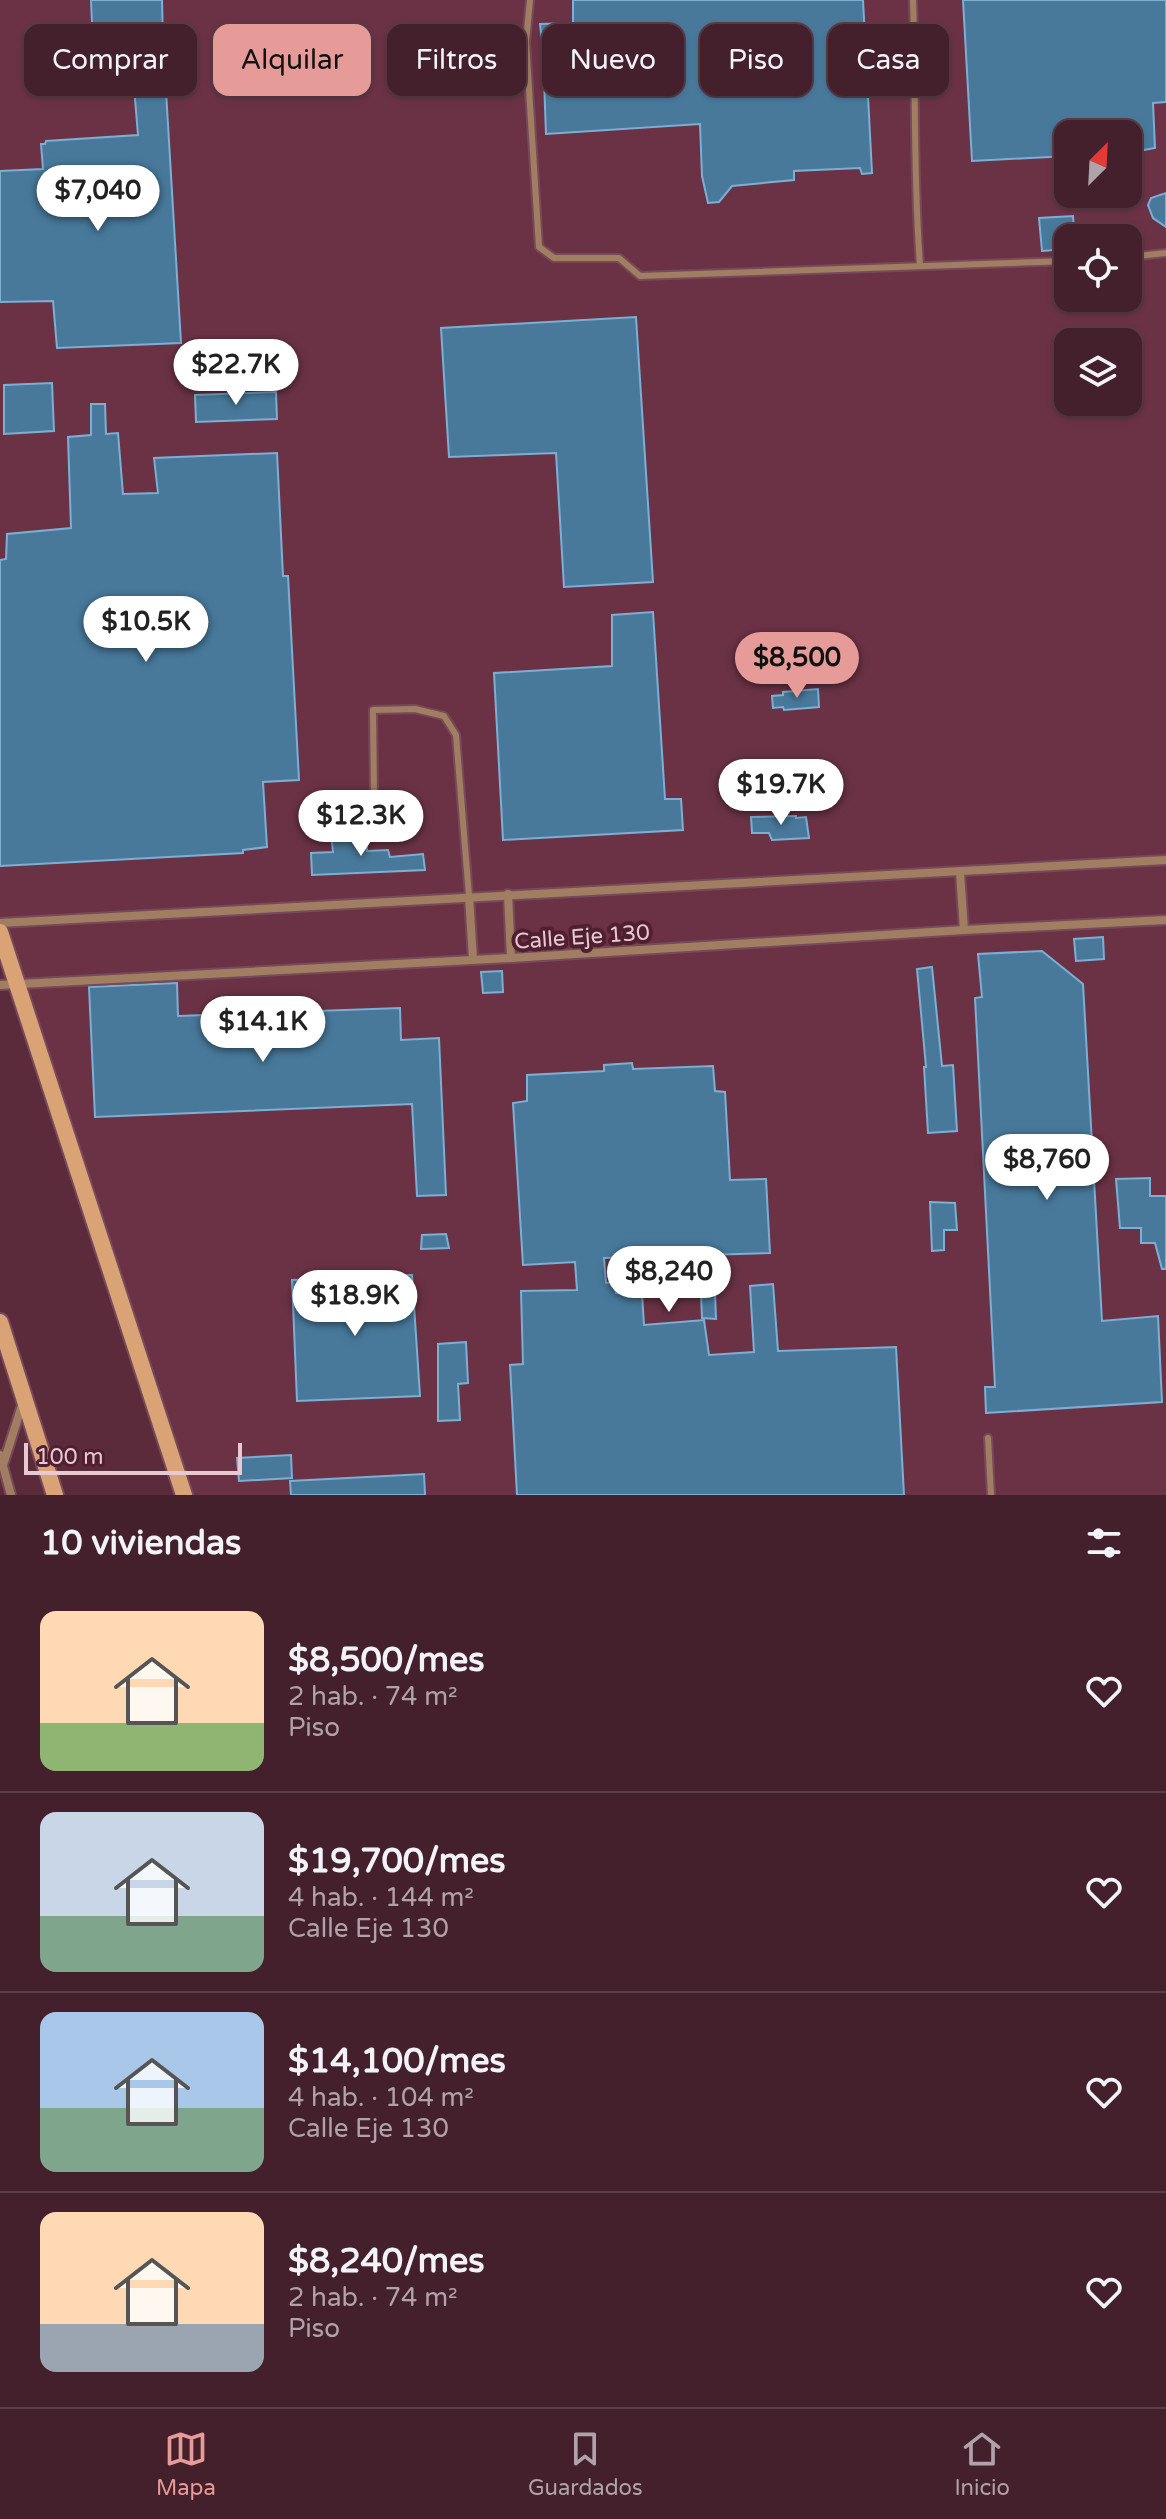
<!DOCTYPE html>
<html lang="es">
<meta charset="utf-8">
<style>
:root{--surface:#44202c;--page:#4e2d38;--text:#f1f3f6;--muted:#afa3a9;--line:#5c3e48;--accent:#e69b98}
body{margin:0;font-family:"Varela Round",sans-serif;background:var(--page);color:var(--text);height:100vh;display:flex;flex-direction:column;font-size:30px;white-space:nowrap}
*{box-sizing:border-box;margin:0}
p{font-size:26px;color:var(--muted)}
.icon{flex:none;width:44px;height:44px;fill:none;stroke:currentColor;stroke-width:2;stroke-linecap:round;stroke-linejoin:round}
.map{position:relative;height:1495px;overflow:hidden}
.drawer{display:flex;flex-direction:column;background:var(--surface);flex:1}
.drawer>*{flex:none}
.banner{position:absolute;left:24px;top:24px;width:1118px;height:72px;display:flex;gap:16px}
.needle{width:52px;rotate:24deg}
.tools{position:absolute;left:1054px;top:120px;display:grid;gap:16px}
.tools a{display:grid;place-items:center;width:88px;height:88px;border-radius:16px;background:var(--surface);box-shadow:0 2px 6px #0004,0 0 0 2px var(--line);font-size:40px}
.scale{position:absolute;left:24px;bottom:20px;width:218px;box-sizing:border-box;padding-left:8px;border:4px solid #e8c8d1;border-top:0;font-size:22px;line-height:28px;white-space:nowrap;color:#e8c8d1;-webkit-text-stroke:6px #502031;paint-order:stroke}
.price{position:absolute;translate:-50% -68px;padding:0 18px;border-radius:28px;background:#fff;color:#222;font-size:26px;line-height:52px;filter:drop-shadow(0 2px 4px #0008)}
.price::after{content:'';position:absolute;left:50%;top:48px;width:24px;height:18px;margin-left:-12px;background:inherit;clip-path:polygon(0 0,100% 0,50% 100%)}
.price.on{background:var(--accent);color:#111}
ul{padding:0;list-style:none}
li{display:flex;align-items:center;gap:24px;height:200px;padding:0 40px}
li+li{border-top:2px solid var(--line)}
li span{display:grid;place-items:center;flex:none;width:224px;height:160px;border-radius:16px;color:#555}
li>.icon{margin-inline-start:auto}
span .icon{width:96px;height:96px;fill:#fffc;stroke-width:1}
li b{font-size:34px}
h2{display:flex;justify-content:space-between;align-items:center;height:96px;padding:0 40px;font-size:34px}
.pill{padding:0 28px;border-radius:16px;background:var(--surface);box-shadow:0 2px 6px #0004,0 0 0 2px var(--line);font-size:28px;line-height:72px}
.pill.on{background:var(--accent);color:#111}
.dock{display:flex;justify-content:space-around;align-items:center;height:112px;border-top:2px solid var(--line);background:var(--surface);font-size:22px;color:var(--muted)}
.dock a{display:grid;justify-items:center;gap:4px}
.dock .on{color:var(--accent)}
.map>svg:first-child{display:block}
</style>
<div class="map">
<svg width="1166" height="1495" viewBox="0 0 1166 1495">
<rect width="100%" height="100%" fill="#5b2a3b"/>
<path fill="#6b3246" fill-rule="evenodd" d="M0,0H1166V1495H183L0,953ZM1068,134H1128V194H1068ZM1068,238H1128V298H1068ZM1068,342H1128V402H1068Z"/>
<g fill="#48799b" stroke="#7cafd3" stroke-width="2">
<path d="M91,0H162L163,44L93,47Z"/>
<path d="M573,0H863L872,173L862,174L860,168L794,171V180L732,186L719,202L708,203L702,176L700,124L546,134L544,79L586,77L546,55L543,50L540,24L573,23Z"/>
<path d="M963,0H1166V102L1153,103L1155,148L1128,153V134H1068V156L972,161Z"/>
<path d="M165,74L181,343L57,348L53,301L0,302V171L43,169L41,144H45L46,141L138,135L133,75Z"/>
<path d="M1166,193V227L1153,218L1148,205L1151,198Z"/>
<path d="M1073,216L1075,238H1068V249L1042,251L1039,218Z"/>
<path d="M636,317L653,582L564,587L556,453L449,457L441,328Z"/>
<path d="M52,383L54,431L4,434V385Z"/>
<path d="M276,392L277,419L196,422L195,395Z"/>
<path d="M91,404H105L106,434L118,433L123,494L158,493L154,458L277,453L283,576H288L299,780L263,782L267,847L243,850V853L0,866V560L6,559L7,534L71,528L68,437L91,435Z"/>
<path d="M653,612L665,799H681L683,830L503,840L494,673L612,666V615Z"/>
<path d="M818,689L819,707L784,710L783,707L773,708L772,696L783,695V692Z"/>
<path d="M796,816V818L806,817L809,838L772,840L769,833H752L751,817Z"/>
<path d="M366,832L367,851L388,850L390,857L423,854L425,870L312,875L311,853L333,852L331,834Z"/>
<path d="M1103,937L1104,959L1076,961L1074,939Z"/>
<path d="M1042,951L1083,984L1102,1321L1158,1316L1162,1402L986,1413L985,1387H995L975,998L982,997L978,954Z"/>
<path d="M932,967L942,1066L953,1065L957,1131L928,1133L924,1067H926L917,969Z"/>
<path d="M502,971L503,992L483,993L481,972Z"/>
<path d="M177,983L178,1016L400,1008L401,1040L439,1038L446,1195L417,1196L412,1104L95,1117L89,987Z"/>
<path d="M632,1063L633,1069L713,1066L715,1091L725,1092L730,1180L766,1179L770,1253L604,1258L606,1283L615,1282L616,1293H642L644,1325L704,1320L709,1355L754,1352L750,1286L773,1284L778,1351L896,1347L904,1495H517L510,1365L523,1364L521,1291L577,1290L575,1262L523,1265L513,1103L527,1101V1075L604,1071V1065Z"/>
<path d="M1150,1178V1196H1166V1269H1162L1155,1243H1141V1228H1120L1116,1179Z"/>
<path d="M930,1202L955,1203L957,1230H944V1250L932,1251Z"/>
<path d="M446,1234L449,1248L421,1249L422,1235Z"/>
<path d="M412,1275L420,1396L297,1401L292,1280Z"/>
<path d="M715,1293L716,1319L702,1318L701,1294Z"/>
<path d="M466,1342L468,1383L458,1384L460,1420L438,1421V1344Z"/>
<path d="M291,1455L292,1478L239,1481L237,1458Z"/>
<path d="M424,1474L425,1495H291L290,1481Z"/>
</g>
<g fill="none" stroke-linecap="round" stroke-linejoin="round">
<g stroke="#774a59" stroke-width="10">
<g id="lane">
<path d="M530,0L526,42L539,247L554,258H619L640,276L1068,261"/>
<path d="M913,0C916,88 913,176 920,265"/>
<path d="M1128,257L1166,253"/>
<path d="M374,796L373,710L415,709L444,716L456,735L469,896"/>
<path d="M988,1438L991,1495"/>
</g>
</g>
<g stroke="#774a59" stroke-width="12">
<g id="street">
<path d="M960,872L964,930"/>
<path d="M508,894L511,958"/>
<path d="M469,896L473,959"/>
<path d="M0,923L1166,860"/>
<path d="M0,985L511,958L964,930L1166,920"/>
<path d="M0,1455L11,1495"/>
<path d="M3,1465L23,1402"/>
</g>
</g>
<g stroke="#774a59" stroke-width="20">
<g id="secondary">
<path d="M0,932L184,1495"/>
<path d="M0,1322L55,1495"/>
</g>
</g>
<use href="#lane" stroke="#a17e62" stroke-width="6"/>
<use href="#street" stroke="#a17e62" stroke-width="8"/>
<use href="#secondary" stroke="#daa375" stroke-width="16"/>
</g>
<g text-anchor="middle" stroke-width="8" stroke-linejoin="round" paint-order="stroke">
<g font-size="22" fill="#e8c8d1" stroke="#502031">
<text transform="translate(582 936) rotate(-4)" y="8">Calle Eje 130</text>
</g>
</g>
</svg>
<div class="tools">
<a><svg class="needle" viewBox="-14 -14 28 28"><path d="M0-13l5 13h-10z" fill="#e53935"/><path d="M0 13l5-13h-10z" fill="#afa3a9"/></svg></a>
<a><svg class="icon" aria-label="locate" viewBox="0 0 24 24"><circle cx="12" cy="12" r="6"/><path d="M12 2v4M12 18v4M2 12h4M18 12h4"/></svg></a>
<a><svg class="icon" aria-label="layers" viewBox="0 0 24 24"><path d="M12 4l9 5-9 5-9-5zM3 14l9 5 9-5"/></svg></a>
</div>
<div class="scale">100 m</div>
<b class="price" style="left:98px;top:233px">$7,040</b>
<b class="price" style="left:236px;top:407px">$22.7K</b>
<b class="price" style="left:146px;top:664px">$10.5K</b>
<b class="price on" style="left:797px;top:700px">$8,500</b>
<b class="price" style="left:781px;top:827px">$19.7K</b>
<b class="price" style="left:361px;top:858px">$12.3K</b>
<b class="price" style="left:263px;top:1064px">$14.1K</b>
<b class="price" style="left:1047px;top:1202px">$8,760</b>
<b class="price" style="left:669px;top:1314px">$8,240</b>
<b class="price" style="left:355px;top:1338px">$18.9K</b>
<div class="banner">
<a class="pill">Comprar</a>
<a class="pill on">Alquilar</a>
<a class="pill">Filtros</a>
<a class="pill">Nuevo</a>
<a class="pill">Piso</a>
<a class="pill">Casa</a>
</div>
</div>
<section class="drawer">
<h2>10 viviendas<svg class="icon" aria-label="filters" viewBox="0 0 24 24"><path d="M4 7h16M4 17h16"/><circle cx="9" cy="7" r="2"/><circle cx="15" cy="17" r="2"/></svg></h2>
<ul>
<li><span style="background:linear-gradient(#ffd9b3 70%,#8fb573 0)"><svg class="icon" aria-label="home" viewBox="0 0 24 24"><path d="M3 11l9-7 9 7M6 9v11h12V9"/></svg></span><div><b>$8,500/mes</b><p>2 hab. · 74 m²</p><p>Piso</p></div><svg class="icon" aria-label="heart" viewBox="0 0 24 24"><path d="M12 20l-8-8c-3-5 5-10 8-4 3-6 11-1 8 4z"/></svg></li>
<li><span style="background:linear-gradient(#c9d6e8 65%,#7fa58c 0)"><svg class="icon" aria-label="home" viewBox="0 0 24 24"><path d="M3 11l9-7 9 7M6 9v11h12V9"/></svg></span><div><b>$19,700/mes</b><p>4 hab. · 144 m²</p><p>Calle Eje 130</p></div><svg class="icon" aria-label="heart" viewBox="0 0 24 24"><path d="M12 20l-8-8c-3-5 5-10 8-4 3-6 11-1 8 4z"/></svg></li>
<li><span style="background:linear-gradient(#a9c7e8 60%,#7fa58c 0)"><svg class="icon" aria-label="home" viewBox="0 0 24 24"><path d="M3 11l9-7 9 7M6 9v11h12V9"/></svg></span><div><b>$14,100/mes</b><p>4 hab. · 104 m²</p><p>Calle Eje 130</p></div><svg class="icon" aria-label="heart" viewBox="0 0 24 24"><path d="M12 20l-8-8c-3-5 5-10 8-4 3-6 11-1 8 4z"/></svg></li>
<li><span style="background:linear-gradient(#ffd9b3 70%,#9aa5b1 0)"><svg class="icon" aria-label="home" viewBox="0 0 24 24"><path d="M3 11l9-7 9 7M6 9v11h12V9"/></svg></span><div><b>$8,240/mes</b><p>2 hab. · 74 m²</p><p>Piso</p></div><svg class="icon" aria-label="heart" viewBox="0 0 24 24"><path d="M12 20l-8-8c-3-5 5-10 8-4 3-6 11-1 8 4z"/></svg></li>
</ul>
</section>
<nav class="dock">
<a class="on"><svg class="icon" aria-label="map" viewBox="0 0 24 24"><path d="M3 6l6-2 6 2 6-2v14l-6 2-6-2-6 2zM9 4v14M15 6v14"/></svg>Mapa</a>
<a><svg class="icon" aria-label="saved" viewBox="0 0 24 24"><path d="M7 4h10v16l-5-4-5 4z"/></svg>Guardados</a>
<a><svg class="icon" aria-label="home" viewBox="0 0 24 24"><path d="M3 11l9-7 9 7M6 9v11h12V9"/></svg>Inicio</a>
</nav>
